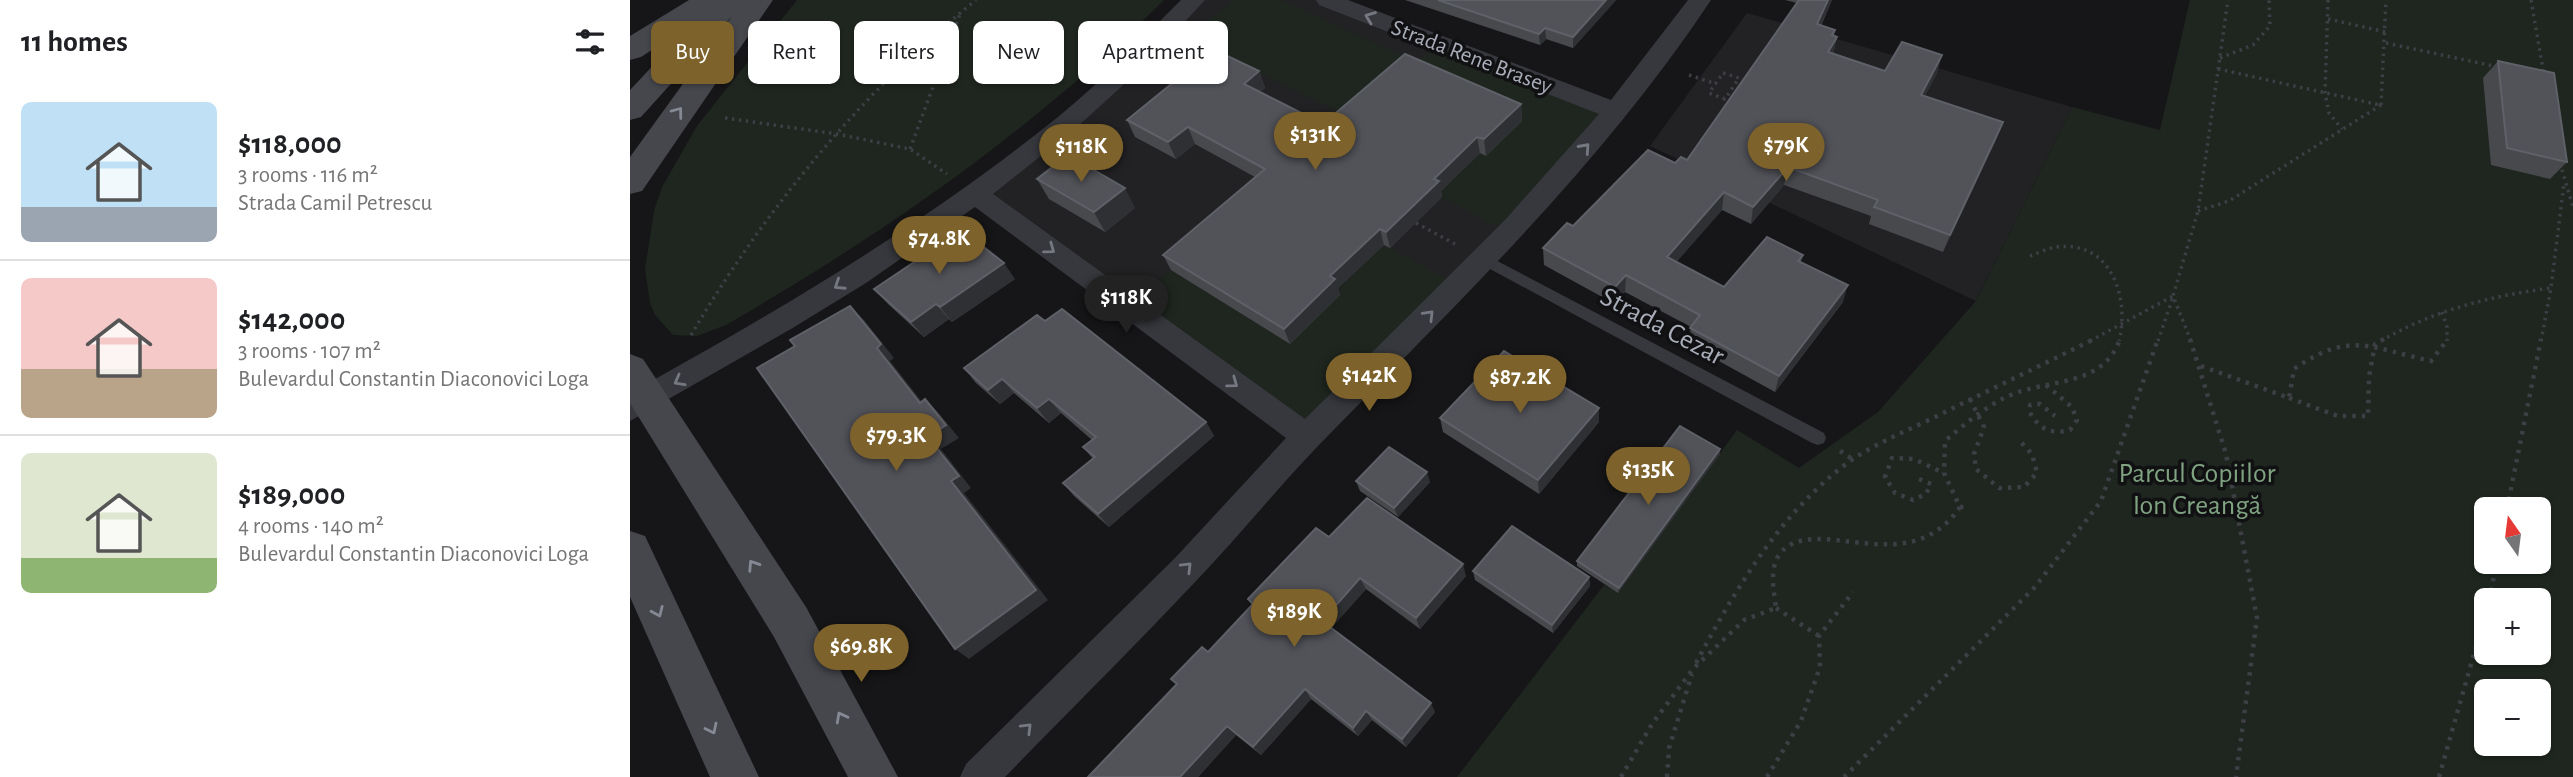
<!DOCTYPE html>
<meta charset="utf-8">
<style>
:root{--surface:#fff;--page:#f2f2f2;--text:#202124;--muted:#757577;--line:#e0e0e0;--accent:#7e622b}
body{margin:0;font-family:"Alegreya Sans",sans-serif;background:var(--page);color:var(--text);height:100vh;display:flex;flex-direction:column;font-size:26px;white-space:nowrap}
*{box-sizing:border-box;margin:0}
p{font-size:23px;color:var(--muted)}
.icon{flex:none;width:38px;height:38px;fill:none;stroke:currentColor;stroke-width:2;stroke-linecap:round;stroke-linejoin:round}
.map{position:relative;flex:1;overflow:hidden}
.details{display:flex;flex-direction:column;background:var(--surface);width:630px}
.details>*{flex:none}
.banner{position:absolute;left:21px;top:21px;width:665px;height:63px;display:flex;gap:14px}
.needle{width:46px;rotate:346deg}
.controls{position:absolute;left:1844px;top:497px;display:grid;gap:14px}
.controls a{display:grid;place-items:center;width:77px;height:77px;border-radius:10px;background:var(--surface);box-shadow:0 2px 5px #0004;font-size:35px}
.price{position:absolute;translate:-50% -60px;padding:0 16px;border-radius:24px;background:var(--accent);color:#fff;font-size:23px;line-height:46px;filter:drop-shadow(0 2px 4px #0008)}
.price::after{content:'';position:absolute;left:50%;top:42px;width:21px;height:16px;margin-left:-10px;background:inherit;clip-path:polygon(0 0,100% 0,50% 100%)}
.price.on{background:#222;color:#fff}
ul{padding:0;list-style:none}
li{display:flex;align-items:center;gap:21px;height:175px;padding:0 21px}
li+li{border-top:2px solid var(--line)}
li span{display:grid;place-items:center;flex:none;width:196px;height:140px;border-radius:10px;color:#555}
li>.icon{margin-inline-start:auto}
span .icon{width:84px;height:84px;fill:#fffc;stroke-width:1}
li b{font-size:30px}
h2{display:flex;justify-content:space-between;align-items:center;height:84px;padding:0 21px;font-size:30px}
.tag{padding:0 24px;border-radius:10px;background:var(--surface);box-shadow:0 2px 5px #0004;font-size:24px;line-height:63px}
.tag.on{background:var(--accent);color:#fff}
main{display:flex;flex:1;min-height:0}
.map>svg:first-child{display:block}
</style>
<main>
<section class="details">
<h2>11 homes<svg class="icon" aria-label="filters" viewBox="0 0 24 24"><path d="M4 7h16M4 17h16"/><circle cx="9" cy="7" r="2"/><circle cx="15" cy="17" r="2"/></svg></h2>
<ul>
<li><span style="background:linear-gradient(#bfe0f5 75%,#9aa5b1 0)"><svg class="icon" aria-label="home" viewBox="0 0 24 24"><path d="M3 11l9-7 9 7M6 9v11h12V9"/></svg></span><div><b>$118,000</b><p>3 rooms · 116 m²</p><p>Strada Camil Petrescu</p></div></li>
<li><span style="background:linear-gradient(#f6c9c9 65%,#b9a48a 0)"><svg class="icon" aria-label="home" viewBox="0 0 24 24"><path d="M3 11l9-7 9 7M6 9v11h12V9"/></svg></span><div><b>$142,000</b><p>3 rooms · 107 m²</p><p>Bulevardul Constantin Diaconovici Loga</p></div></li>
<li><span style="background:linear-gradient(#dfe7d0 75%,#8fb573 0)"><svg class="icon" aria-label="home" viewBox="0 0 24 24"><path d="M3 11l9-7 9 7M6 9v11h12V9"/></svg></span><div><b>$189,000</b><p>4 rooms · 140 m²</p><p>Bulevardul Constantin Diaconovici Loga</p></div></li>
</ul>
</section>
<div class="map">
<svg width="1943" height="777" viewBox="0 0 1943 777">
<rect width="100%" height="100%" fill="#161618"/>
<g fill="#222225">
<path d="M564,0H697L987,112L677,437L345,194Z"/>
<path d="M1117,13L1442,107L1346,301L1020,146Z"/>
</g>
<g fill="#1e261f" fill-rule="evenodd">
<path d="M167,0H534C403,130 255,233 96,325L67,336L43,335L25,315L20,303L15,269L24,211L32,187L67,126Z"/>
<path d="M604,0H651L776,57L711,113L555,37Z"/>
<path d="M1560,0H1943V777H827L974,585L989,592L1107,430L1169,468L1248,412L1346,301L1442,107L1530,130ZM1857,509H1909V562H1857ZM1857,600H1909V653H1857ZM1857,691H1909V744H1857Z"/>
<path d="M808,43L987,112L878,232L807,195L850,153L778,71Z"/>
<path d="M754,245L828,285L677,437L498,306L541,270L660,344L705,292Z"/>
</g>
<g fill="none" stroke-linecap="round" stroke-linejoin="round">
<g stroke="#3d3f44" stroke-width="3.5" stroke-dasharray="2.5 4.5" stroke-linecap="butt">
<path d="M1698,0L1695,93L1699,113L1712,129"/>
<path d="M1901,0L1914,75"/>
<path d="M1698,19L1756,32"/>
<path d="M1756,43L1868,67"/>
<path d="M1590,58L1623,45L1640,26L1639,0"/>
<path d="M1588,69L1750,105"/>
<path d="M1093,73L1109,78L1095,99L1079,93Z"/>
<path d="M1059,75L1086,84"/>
<path d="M1751,105L1756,0"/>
<path d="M95,118L207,134L280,149L317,174"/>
<path d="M280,149L330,14"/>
<path d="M1930,163L1943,207"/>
<path d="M1568,211L1599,201L1751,105"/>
<path d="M786,223L825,244"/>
<path d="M1400,256C1408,253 1418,248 1427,247C1481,240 1500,298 1489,341"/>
<path d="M1812,312L1817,327V341"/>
<path d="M61,335C137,207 230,94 346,0"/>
<path d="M1460,341L1543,296"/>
<path d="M1528,341L1543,297"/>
<path d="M1561,341L1543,296L1568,211L1598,0"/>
<path d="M1751,341C1804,310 1861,296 1921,288"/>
<path d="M1911,341L1921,288L1934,183"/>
</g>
<g stroke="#3d3f44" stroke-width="4.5" stroke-dasharray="3.5 6" stroke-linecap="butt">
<path d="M1560,339L1596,454L1627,618L1606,777"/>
<path d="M1571,366L1659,398L1664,369C1720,330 1741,348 1801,361L1818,339"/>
<path d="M1416,385L1442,407L1447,420L1440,430C1420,435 1409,429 1399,411L1400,405L1410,404L1425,416"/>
<path d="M1659,398L1708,416H1738L1739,377L1745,344L1754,339"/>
<path d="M1340,399L1354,427L1344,454L1346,469L1369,488L1394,487L1407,473L1402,454L1389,440"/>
<path d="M1210,451L1224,460"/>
<path d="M1289,479L1301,484L1296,494L1283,500L1265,493L1255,477L1262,458L1284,459L1314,473"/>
<path d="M1330,507H1338"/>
<path d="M1877,509L1911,339"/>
<path d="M1859,600L1867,562"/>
<path d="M1146,608L1189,636"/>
<path d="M1066,663C1104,592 1145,522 1207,471C1236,447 1268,435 1301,419C1355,392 1410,366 1464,339"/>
<path d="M991,777L1022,724L1063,669L1114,620L1146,608C1144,592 1139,570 1149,555C1182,509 1277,585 1330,507L1314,473L1315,441C1336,423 1357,405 1383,394C1421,379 1474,386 1490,339"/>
<path d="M1037,777L1039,748L1062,674"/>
<path d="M1137,777L1171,721L1190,667L1189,636L1223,592"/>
<path d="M1214,777L1405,587L1471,501L1528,339"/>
<path d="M1809,777L1857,608"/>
</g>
<path fill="#37383d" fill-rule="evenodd" d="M854,254L1194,433L1196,438L1194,443L1188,445L1182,443L849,263L847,259L849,255Z"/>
<path fill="#37383d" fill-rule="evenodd" d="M551,0H575L512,68L447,127L363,194L675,419L875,220L969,114L689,5L686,0H718L981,100L1058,0H1081C971,166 826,304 687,447C646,490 608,537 567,580C504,647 439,711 375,777H330L336,764L545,558L656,438L345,207L236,283L161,329L0,421V393C149,311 295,224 428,117C472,81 511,40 551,0Z"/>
<g fill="#45474d" fill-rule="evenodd">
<path d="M59,0H143L12,191L0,194V157L102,16L11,117L0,120V90L61,25L11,57L0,60V36Z"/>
<path d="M0,354L13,359L176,607L268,777H218L144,637L0,403Z"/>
<path d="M0,531L15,536L129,777H80L0,597Z"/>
</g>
</g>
<g fill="#47494d">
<path d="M775,0H986L943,48L916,39L910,45Z"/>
<path d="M1155,0H1202L1191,26L1205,30L1204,36L1207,37L1203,54L1255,71L1307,73L1294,97L1366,140L1313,252L1239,224L1241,216L1154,185L1121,224L1092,210L1046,262L1094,287L1173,255L1171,262L1213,302L1145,392L1058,344L1061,327L995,292L985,304L914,265L913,248L943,226L1057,160L1167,3Z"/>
<path d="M1868,61L1937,162L1920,179L1861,165L1853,78Z"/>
<path d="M565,70L629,71L635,88L630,92L693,124L891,104L892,121L856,156L850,153L811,191L812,197L760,248L754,245L708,288L710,295L660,344L541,270L533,255L625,177L565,144L546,159L505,137L497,120Z"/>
<path d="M407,179L505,208L475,232L419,199Z"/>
<path d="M385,279L322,322L319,319L294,337L258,304L244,289Z"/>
<path d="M415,321L576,422L584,436L479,527L444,496L433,483L463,459L453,447L462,440L431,413L419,423L384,393L370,404L346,383L334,368Z"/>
<path d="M810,418L969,422L909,494L813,432Z"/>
<path d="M1090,449V454L988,593L947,566V561Z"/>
<path d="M726,481L800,482L768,517L730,491Z"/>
<path d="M699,537L836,576L790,629L736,589L701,628L805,712L776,747L742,720L728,736L681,699L631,755L606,735L568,777H458L547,685L541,679L578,652L622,605L618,599Z"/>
<path d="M843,571L959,577L960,586L923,633L845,580Z"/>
</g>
<g fill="#2f3033">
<path d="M976,0H986L943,48V37Z"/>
<path d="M1198,0H1202L1183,42L1187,24Z"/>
<path d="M915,28L916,39L910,45L909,34Z"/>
<path d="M1205,30L1202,45L1207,37L1203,55L1194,70L1202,35Z"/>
<path d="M1312,55L1307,73L1285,113L1291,95Z"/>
<path d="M629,71L635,88L620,100L614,84Z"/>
<path d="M891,104L892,121L856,156L854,139Z"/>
<path d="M1373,122L1366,140L1313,252L1320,235Z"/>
<path d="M558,127L565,144L546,159L538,142Z"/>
<path d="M847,137L850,153L811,191L812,197L760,248L756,232L804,179Z"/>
<path d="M1158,167L1154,185L1121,224L1123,207Z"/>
<path d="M495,188L505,208L475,232L464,212Z"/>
<path d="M1094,192L1092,210L1036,274L1037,257Z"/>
<path d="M750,229L754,245L708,288L710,295L660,344L654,329L700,276Z"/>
<path d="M374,263L385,279L322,322L310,307Z"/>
<path d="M996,275L995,292L985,304V287Z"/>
<path d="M1218,285L1213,302L1145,392L1149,376Z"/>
<path d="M306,304L319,319L294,337L281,322Z"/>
<path d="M220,306L234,320L264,358L260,361L303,416L290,403L247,348Z"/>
<path d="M372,379L384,393L370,404L358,390Z"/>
<path d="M295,399L308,412L329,438L311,449L341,488L334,493L418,600L339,659L325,649L321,481L298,437Z"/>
<path d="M419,399L431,413L419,423L407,408Z"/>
<path d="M969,408V422L909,494L908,480Z"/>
<path d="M576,422L584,436L479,527L468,514Z"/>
<path d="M1090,449V454L988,593L989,588Z"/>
<path d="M797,472L800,482L768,517L764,508Z"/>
<path d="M833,564L836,576L790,629L786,618Z"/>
<path d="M959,577L960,586L923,633L922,625Z"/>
<path d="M730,578L736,589L698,632L692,621Z"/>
<path d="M675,689L681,699L631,755L623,747Z"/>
<path d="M801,703L805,712L776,747L772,739Z"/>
<path d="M736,711L742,720L728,736L723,728Z"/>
<path d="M597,726L606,735L568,777H550Z"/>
</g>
<g fill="#525359" stroke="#5f6168" stroke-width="2">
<path d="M808,0H976L943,37L915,28L909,34Z"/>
<path d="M1169,0H1198L1187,24L1205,30L1202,35L1207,37L1198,52L1255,71L1272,42L1312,55L1291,95L1373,122L1320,235L1244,207L1248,200L1158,167L1123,207L1094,192L1037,257L1094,287L1137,237L1173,255L1168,261L1218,285L1149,376L1060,328L1070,315L996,275L985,287L913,248L937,223L943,226L1018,150L1045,163L1051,157L1057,160Z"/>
<path d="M589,52L629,71L614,84L693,124L775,54L891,104L854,139L847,137L804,179L809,181L756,232L750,229L700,276L705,279L654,329L533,255L635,169L558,127L538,142L497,120L561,68L565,70Z"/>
<path d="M1868,61L1924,73L1937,162L1877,148Z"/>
<path d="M438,155L495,188L464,212L407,179Z"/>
<path d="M332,230L374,263L310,307L306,304L281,322L244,289Z"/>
<path d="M220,306L251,344L247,348L290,403L295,399L316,425L298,437L329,476L321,481L406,590L325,649L127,368L165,346L160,340Z"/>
<path d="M432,309L576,422L468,514L433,483L465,457L453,447L466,437L419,399L407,408L372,379L358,390L334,368L407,315L415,321Z"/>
<path d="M874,351L969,408L908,480L810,418Z"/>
<path d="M1050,426L1090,449L989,588L947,561Z"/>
<path d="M759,447L797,472L764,508L726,481Z"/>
<path d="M737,498L833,564L786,618L730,578L692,621L801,703L772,739L736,711L723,728L675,689L623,747L597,726L550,777H458L547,684L541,679L572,647L578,652L623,604L618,599L686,528L699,537Z"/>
<path d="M882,526L959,577L922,625L843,571Z"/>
</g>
<defs><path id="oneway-chevron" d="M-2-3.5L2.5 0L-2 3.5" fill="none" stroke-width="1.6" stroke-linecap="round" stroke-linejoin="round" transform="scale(1.75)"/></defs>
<g stroke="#757881">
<use href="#oneway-chevron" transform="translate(740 17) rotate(-159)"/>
<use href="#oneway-chevron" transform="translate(955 148) rotate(-48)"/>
<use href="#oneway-chevron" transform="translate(420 249) rotate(36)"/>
<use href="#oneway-chevron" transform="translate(209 285) rotate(147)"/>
<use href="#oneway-chevron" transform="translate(799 315) rotate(-46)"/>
<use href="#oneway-chevron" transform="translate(49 381) rotate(151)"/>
<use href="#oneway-chevron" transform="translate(603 383) rotate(36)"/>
<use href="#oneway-chevron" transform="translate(557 567) rotate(-45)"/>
<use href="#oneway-chevron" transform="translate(397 728) rotate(-45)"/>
</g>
<g stroke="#858993">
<use href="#oneway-chevron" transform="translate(48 112) rotate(-53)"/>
<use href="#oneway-chevron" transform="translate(123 565) rotate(-123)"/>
<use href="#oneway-chevron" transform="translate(28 612) rotate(66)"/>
<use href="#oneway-chevron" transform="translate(211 717) rotate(-118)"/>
<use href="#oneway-chevron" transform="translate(82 729) rotate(64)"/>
</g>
<g text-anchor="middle" stroke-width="7" stroke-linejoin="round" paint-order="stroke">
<g font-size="23" fill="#a8adb8" stroke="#111113">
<text transform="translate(842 56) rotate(21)" y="8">Strada Rene Brasey</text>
</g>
<g font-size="28" fill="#a8adb8" stroke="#111113">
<text transform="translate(1033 325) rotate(28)" y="10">Strada Cezar</text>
</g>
<g font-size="28" fill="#7fa381" stroke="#111113">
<text x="1567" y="482">Parcul Copiilor<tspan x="1567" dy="32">Ion Creangă</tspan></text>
</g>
</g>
</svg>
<div class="controls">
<a><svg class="needle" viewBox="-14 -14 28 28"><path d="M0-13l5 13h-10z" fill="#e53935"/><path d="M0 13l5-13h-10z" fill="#757577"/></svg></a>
<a>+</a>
<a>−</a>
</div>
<b class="price" style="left:685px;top:172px">$131K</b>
<b class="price" style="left:1156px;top:183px">$79K</b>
<b class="price" style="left:451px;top:184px">$118K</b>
<b class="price" style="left:309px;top:276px">$74.8K</b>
<b class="price on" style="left:496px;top:335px">$118K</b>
<b class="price" style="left:739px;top:413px">$142K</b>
<b class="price" style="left:890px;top:415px">$87.2K</b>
<b class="price" style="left:266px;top:473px">$79.3K</b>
<b class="price" style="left:1018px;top:507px">$135K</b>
<b class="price" style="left:664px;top:649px">$189K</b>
<b class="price" style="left:231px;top:684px">$69.8K</b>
<div class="banner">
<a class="tag on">Buy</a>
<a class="tag">Rent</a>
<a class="tag">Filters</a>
<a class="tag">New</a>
<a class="tag">Apartment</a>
</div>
</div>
</main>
